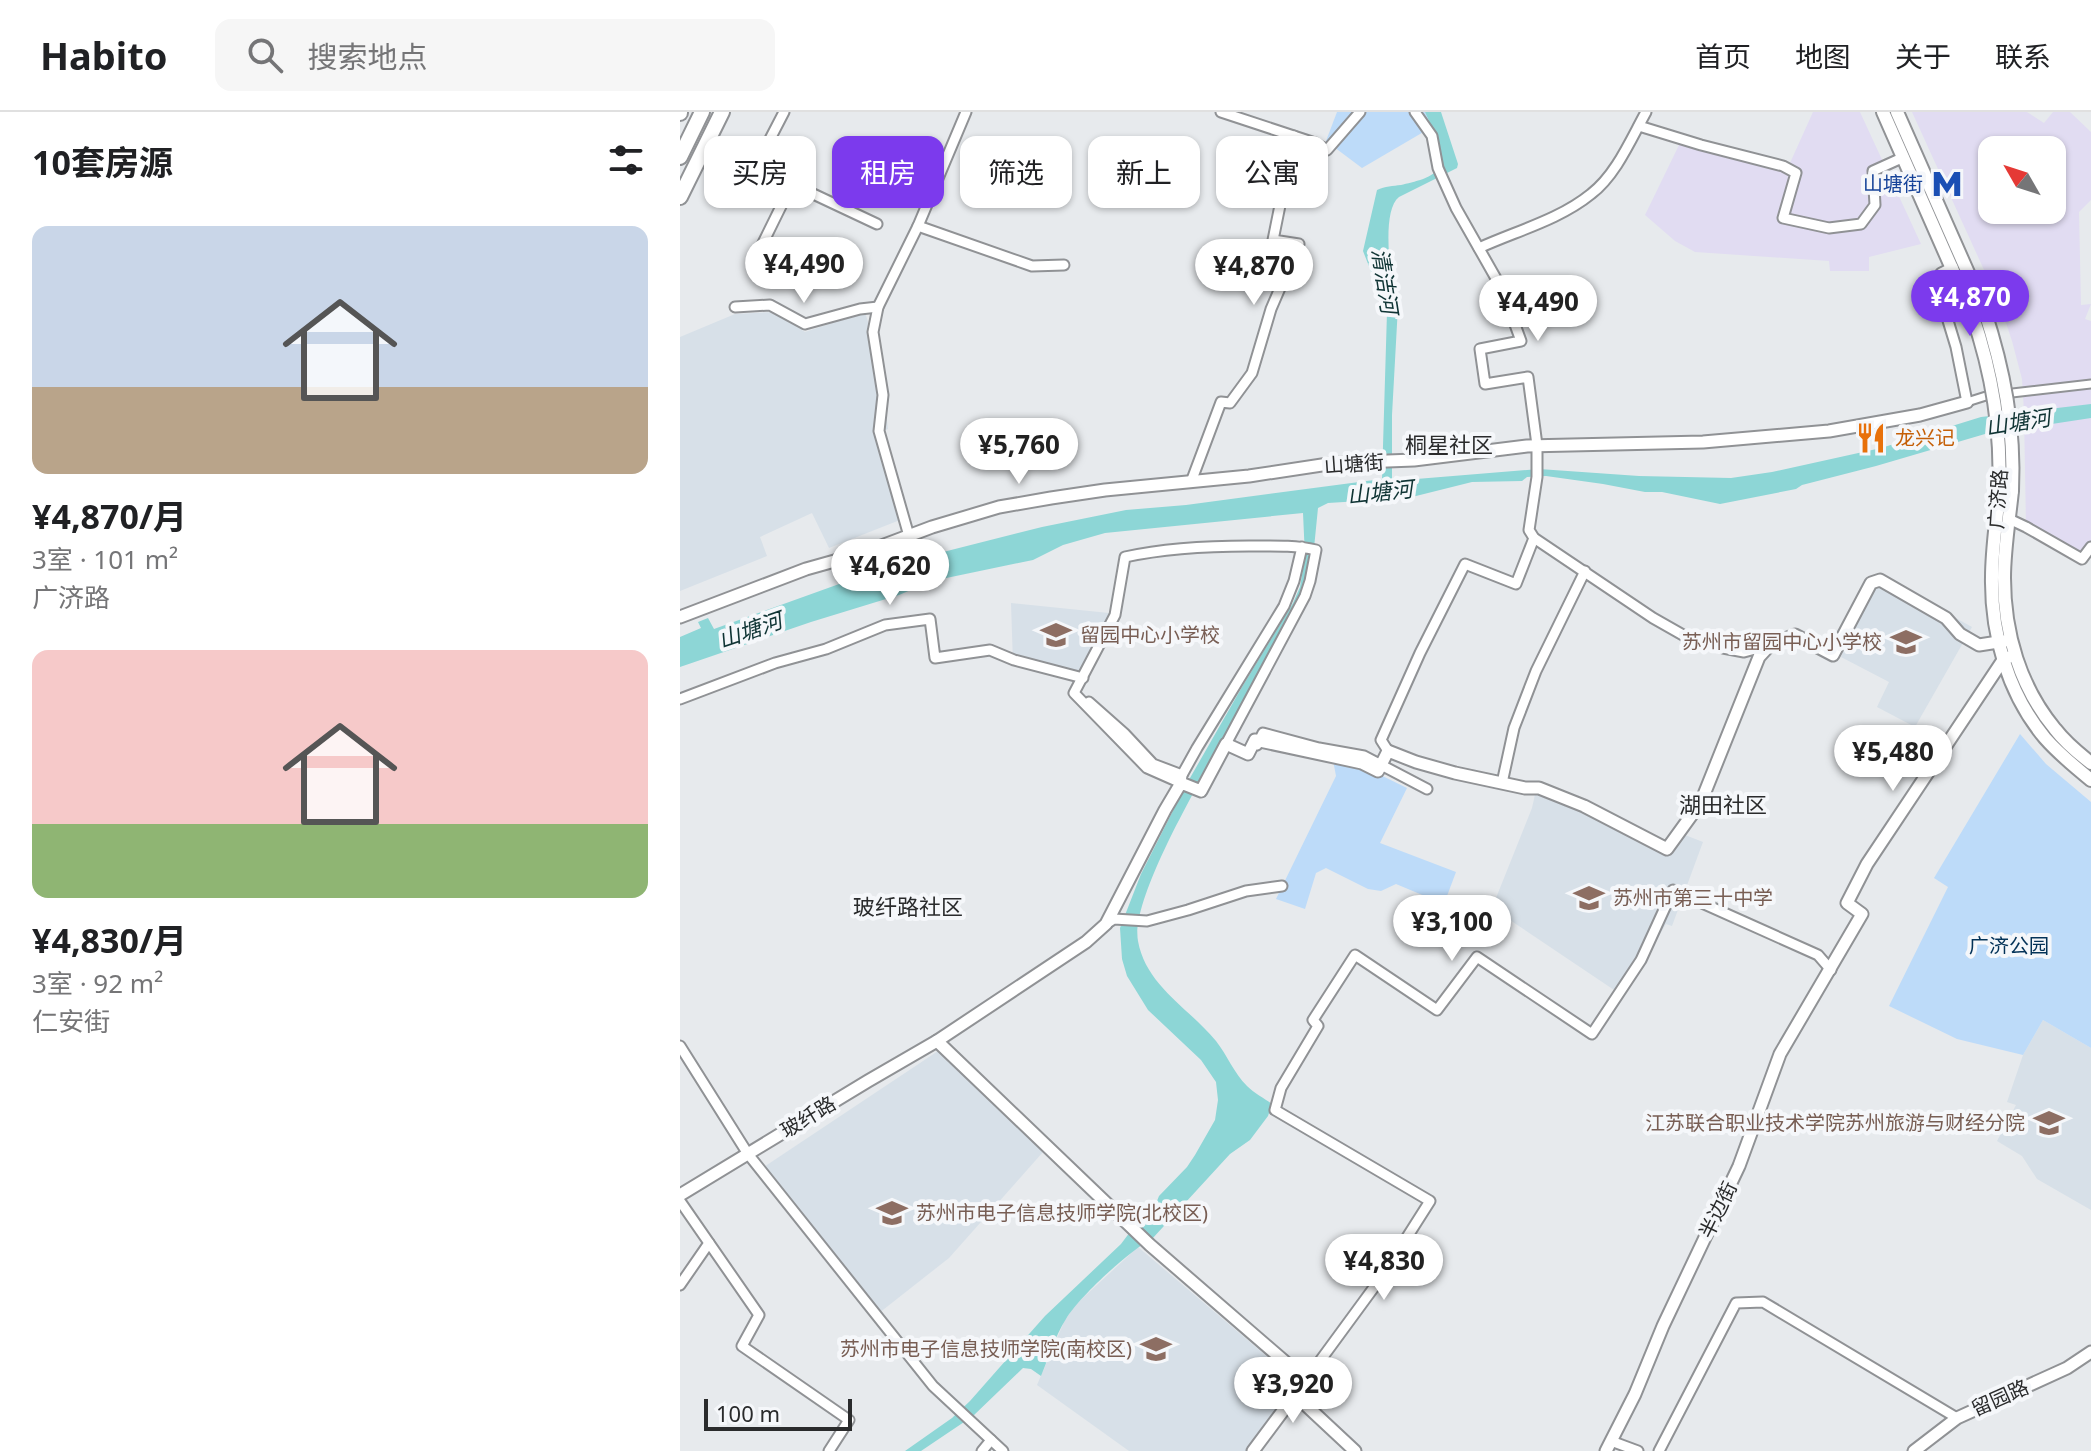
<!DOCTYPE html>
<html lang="zh">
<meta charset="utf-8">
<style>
:root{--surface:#fff;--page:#f6f6f6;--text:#202124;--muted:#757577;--line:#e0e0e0;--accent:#7c3aed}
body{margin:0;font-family:"Noto Sans","Noto Sans SC",sans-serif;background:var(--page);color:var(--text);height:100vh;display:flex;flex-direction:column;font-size:30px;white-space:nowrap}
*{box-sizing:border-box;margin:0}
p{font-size:26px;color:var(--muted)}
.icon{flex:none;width:44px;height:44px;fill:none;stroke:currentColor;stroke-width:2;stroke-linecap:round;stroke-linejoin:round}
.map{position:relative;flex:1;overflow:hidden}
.panel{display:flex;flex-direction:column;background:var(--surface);width:680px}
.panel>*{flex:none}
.banner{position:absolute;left:24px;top:24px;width:760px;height:72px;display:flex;gap:16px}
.needle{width:52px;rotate:309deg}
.controls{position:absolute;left:1298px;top:24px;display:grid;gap:16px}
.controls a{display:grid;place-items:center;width:88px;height:88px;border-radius:16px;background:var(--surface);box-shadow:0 2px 6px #0004;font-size:40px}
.scale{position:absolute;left:24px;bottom:20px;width:148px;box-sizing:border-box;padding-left:8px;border:4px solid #2a2b2c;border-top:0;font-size:22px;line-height:28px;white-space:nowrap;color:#2a2b2c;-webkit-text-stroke:6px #f5f7fa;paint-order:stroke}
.price{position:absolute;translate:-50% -68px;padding:0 18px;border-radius:28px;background:#fff;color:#222;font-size:26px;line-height:52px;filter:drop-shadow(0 2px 4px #0008)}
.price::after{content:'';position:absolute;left:50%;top:48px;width:24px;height:18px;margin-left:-12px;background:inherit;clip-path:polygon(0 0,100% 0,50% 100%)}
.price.selected{background:var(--accent);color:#fff}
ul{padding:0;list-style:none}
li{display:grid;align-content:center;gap:16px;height:424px;padding:0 32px}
li span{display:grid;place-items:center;height:248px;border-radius:16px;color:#555}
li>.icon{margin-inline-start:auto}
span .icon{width:144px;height:144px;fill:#fffc;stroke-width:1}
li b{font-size:34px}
h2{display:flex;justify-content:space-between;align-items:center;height:96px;padding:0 32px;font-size:34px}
.tag{padding:0 28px;border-radius:16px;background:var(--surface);box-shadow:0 2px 6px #0004;font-size:28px;line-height:72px}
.tag.selected{background:var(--accent);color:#fff}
header{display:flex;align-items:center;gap:48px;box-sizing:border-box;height:112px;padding:0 40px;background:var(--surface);border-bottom:2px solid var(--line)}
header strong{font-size:38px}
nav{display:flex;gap:44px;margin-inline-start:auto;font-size:28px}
.search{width:560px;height:72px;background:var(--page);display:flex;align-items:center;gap:20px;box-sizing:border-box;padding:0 28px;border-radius:16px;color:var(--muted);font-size:30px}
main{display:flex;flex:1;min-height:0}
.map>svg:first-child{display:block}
</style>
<header>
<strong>Habito</strong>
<div class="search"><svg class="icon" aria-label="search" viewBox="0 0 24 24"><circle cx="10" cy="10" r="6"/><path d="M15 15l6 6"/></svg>搜索地点</div>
<nav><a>首页</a><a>地图</a><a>关于</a><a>联系</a></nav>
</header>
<main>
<section class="panel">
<h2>10套房源<svg class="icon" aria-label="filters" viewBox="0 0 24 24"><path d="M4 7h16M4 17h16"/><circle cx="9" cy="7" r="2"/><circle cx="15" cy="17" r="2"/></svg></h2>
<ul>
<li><span style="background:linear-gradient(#c9d6e8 65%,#b9a48a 0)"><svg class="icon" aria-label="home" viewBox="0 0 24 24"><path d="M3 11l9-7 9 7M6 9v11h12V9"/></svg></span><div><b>¥4,870/月</b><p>3室 · 101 m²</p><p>广济路</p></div></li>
<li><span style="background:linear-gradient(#f6c9c9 70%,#8fb573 0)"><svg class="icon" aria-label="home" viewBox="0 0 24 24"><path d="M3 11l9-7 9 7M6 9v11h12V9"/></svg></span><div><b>¥4,830/月</b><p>3室 · 92 m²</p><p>仁安街</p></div></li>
</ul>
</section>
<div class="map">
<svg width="1411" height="1339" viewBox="0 0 1411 1339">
<rect width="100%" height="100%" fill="#e7eaed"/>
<g fill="#e1dcf2" fill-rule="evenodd">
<path d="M1133,0H1180L1241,132L1189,145V159H1150L1149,149L1015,140L995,129L965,103L1000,31L1044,34L1110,51Z"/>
<path d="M1232,0H1347L1364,11L1373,0H1390L1411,20V88L1399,100L1401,193L1411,192L1405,207L1411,209V435L1402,447L1346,415L1344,300L1342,267L1332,229L1320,193ZM1312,38H1372V98H1312Z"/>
</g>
<g fill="#d7e0e8">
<path d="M94,200L125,220L185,200L200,250L208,317L198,321L225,406L149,436L132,401L80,425L87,444L0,479V225L55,202Z"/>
<path d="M1204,473L1268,511L1272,504L1292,515L1235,615L1197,595L1209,570L1161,545L1191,476Z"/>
<path d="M331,491L429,501L400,568L333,551Z"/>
<path d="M856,678L900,695L990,741L1000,721L1023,730L992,814L986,812L943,884L812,796L852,696Z"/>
<path d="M1363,908L1411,936V1098L1357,1067L1342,1044L1317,1029L1336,993L1327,990L1343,943Z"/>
<path d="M258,939L363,1040L269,1146L194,1205L81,1057Z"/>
<path d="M458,1135L616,1269L614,1277L567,1339H449L357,1273L384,1210L394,1194Z"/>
</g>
<g fill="#bddbf9">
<path d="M657,0H745L752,15L682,56L646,29Z"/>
<path d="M1340,622L1366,652L1411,690V936L1363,908L1343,943L1277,927L1209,894L1268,775L1254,766Z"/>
<path d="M653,648L682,654L727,676L700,731L776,760L764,792L716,772L701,779L688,777L646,756L636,761L625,797L596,787L656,664Z"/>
</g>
<path fill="#8dd6d6" d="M745,0H761L778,52L777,56L719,85C700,100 712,169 714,193L718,194L712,303V369L859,357L959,364L1051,366L1092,360L1201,336L1301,305L1411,292V306L1305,322L1196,354L1122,373L1116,377L1040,392L982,380H965L923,372L866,364L847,365L842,369L792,370L728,386L648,391L638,396L633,446L627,472C606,512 585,552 564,591C539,637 449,782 458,829C466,874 509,896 536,929C547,943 554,961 567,974C574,981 584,986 592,992L588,1004L570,1028L550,1042L472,1127C451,1137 398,1186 386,1207C375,1224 369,1245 361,1264L351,1257L343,1256L293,1304L241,1339H225L272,1306L290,1289L365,1204L441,1132L468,1096L475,1094L479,1084L507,1055L515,1043L535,1008L538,988L536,970L521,948L468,898L447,864L442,847L440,816L461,762L506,673L562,575L613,491L620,475L625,445L623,401L425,421L383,433L353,448L252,469L219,483L131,510L0,555V525L21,516L18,510L28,506L34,517L212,453L362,415L446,398L506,393L702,367L707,200L683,139L697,78C705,74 713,74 721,73C733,70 755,66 760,54C765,42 750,11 745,0Z"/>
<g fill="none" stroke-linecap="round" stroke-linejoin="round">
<g stroke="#909295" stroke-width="11">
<path id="pedestrian" d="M1287,290L1306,284L1411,272"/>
</g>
<g stroke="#909295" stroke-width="13">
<g id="minor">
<path d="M104,0L75,56L112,72L197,112"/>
<path d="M541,0L635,31L647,38L680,0"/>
<path d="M735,0L752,24L758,56L776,96L822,177L841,229L800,237L805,272L848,265L857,333V365L849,418L854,426L973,506L1010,527L1043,536L1064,540L1090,533"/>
<path d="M959,14L1021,33L1103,54L1116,61L1103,106L1149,116L1181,112L1195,93L1193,59L1224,45"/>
<path d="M238,114L352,154L384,153"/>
<path d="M799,136C836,119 879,108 911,82C936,63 951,27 966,0"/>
<path d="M79,139L112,72"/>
<path d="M1273,155L1261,161L1256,169L1276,235L1287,290"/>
<path d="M55,195L90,193L125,212L180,197L198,195"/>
<path d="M511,370L541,290L550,291L572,261L591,197L619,132L593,128L614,24"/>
<path d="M1329,407L1346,415L1402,447L1411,435"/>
<path d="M229,424L199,319L203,283L193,220L198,195L238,114L286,0"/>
<path d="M0,587L95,551L146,537L205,513L250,507L255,546L310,538L334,548L403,566"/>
<path d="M409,590L444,621L473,652L502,663"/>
<path d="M546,632L625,484L630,469L636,438C614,433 592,434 569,434C527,434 486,436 445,445L435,503L394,581L467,656L501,671L502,663L517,636L604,494L614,469L622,435"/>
<path d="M577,633L583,621L639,636L684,644L747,677"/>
<path d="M708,639L701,628L740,541L785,452L836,472L854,426"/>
<path d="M822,671L834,616L856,559L905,459"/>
<path d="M426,812L434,807L467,809L508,798L566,779L602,774"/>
<path d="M0,934L68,1042L253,1274L323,1339"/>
<path d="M0,1089L79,1203L62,1234L169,1308L149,1339"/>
<path d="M0,1173L29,1131"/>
<path d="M626,1268L703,1163L750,1089L595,998L601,976L638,914L633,908L675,843L757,898L797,845L912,922L961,848L993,778L1138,843L1151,858"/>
<path d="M931,1329L958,1339"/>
<path d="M302,1339L311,1328"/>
<path d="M979,1339L1056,1191L1083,1190L1277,1306"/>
</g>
</g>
<g stroke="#909295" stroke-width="15">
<g id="tertiary">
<path d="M0,505L126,457L183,441L252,415L319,395L371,386L425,378L569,364L655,351L734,348L847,334L1023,330L1149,319L1240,303L1287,290"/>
<path d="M257,929L470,1133L626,1268L573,1339"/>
<path d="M0,1083L188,969L257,929L406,830L426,812L485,698L501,671L521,679L546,632L568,642L575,628L682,651L698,659L708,639L736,650L775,661L845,676H859L904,694L987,737L1021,690L1079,545L1090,533L1115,523L1153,543L1191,471L1200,468L1266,506L1280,522L1299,533L1331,528"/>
<path d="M615,1283L675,1339"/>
<path d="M926,1339L955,1282L983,1214L1059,1054L1100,942L1182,802L1167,791L1187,752L1323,548L1329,545"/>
<path d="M1234,1339L1277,1306L1387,1256L1411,1240"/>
</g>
</g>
<g stroke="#909295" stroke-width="16">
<g id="secondary">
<path d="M1203,0L1292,202"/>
<path d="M1217,0L1304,197"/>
<path d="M1319,379C1317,407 1312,436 1312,465C1311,522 1328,582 1365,626C1379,642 1395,655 1411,668"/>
<path d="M1332,379C1329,408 1324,438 1324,466C1324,521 1340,575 1375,617C1385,630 1398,641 1411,651"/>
</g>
</g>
<g stroke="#909295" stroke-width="18">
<path id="primary" d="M0,85L42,0"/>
</g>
<g stroke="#909295" stroke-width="18">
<g id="trunk">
<path d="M0,1V0"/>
<path d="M0,45L22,0"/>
</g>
</g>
<use href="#pedestrian" stroke="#fff" stroke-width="7"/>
<use href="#minor" stroke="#fff" stroke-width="9"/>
<use href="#tertiary" stroke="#fff" stroke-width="11"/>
<use href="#secondary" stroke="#fff" stroke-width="12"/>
<use href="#primary" stroke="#fff" stroke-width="14"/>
<use href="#trunk" stroke="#fff" stroke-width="14"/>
<g stroke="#909295" stroke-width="16" stroke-linecap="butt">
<g id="secondary-bridge">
<path d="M1304,197C1324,258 1335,316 1332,379"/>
<path d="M1292,202C1312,260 1322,317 1319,379"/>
</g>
</g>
<use href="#secondary-bridge" stroke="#fff" stroke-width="12"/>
</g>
<defs>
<g id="metro-bare" transform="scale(2.4)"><path d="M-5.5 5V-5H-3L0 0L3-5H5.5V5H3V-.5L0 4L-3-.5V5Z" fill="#1a4fb4" stroke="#f5f7fa" stroke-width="2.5" paint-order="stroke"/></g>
<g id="restaurant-bare" transform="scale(2.4)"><path d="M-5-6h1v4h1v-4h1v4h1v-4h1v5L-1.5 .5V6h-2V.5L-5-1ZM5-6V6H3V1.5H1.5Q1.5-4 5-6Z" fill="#e8710a" stroke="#f5f7fa" stroke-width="2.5" paint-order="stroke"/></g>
<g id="school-bare" transform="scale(2.4)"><path d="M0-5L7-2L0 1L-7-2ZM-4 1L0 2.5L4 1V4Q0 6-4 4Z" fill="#8d6e63" stroke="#f5f7fa" stroke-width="2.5" paint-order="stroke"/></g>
<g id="university-bare" transform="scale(2.4)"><path d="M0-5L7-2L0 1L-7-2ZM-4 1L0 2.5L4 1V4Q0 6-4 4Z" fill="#8d6e63" stroke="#f5f7fa" stroke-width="2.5" paint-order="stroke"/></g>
</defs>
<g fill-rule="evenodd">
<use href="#metro-bare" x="1267" y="72"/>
<use href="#restaurant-bare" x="1191" y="326"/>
<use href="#school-bare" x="376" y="523"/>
<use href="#school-bare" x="1226" y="530"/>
<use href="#school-bare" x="909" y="786"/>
<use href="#university-bare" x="1369" y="1011"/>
<use href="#university-bare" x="212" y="1101"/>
<use href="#university-bare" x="476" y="1237"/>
</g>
<g text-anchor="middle" stroke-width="8" stroke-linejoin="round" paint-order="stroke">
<g font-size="20" fill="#164399" stroke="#f5f7fa" text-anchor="end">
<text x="1243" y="79">山塘街</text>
</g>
<g font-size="20" fill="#c56008" stroke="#f5f7fa" text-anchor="start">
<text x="1215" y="333">龙兴记</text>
</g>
<g font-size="20" fill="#2a2b2c" stroke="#f5f7fa">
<text transform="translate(674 352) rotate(-4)" y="7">山塘街</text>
<text transform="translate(1318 387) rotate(-86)" y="7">广济路</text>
<text transform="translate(128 1005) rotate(-31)" y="7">玻纤路</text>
<text transform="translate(1038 1098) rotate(-64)" y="7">半边街</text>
<text transform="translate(1320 1286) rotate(-24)" y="7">留园路</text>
</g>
<g font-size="20" fill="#785e54" stroke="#f5f7fa" text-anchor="start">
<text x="400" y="530">留园中心小学校</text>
<text x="1202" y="537" text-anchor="end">苏州市留园中心小学校</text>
<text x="933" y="793">苏州市第三十中学</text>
<text x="1345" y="1018" text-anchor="end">江苏联合职业技术学院苏州旅游与财经分院</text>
<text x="236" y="1108">苏州市电子信息技师学院(北校区)</text>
<text x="452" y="1244" text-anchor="end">苏州市电子信息技师学院(南校区)</text>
</g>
<g font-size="20" fill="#043358" stroke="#f5f7fa">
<text x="1329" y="841">广济公园</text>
</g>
<g font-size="22" font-style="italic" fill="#0f3434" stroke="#f5f7fa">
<text transform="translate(705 169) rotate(81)" y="8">清洁河</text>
<text transform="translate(1338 310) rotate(-9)" y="8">山塘河</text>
<text transform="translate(700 380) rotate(-6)" y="8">山塘河</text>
<text transform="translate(70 518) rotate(-19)" y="8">山塘河</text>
</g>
<g font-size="22" fill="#2a2b2c" stroke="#f5f7fa">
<text x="769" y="341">桐星社区</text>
<text x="1043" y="701">湖田社区</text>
<text x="228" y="803">玻纤路社区</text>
</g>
</g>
</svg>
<div class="controls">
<a><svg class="needle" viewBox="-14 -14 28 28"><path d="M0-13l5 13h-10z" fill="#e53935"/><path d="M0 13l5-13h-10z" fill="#757577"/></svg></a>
</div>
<div class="scale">100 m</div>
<b class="price" style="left:124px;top:193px">¥4,490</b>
<b class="price" style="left:574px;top:195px">¥4,870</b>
<b class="price selected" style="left:1290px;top:226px">¥4,870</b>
<b class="price" style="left:858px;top:231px">¥4,490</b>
<b class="price" style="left:339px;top:374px">¥5,760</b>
<b class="price" style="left:210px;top:495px">¥4,620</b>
<b class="price" style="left:1213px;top:681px">¥5,480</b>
<b class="price" style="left:772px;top:851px">¥3,100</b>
<b class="price" style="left:704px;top:1190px">¥4,830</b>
<b class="price" style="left:613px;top:1313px">¥3,920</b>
<div class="banner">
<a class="tag">买房</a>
<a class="tag selected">租房</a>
<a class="tag">筛选</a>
<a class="tag">新上</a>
<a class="tag">公寓</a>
</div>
</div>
</main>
